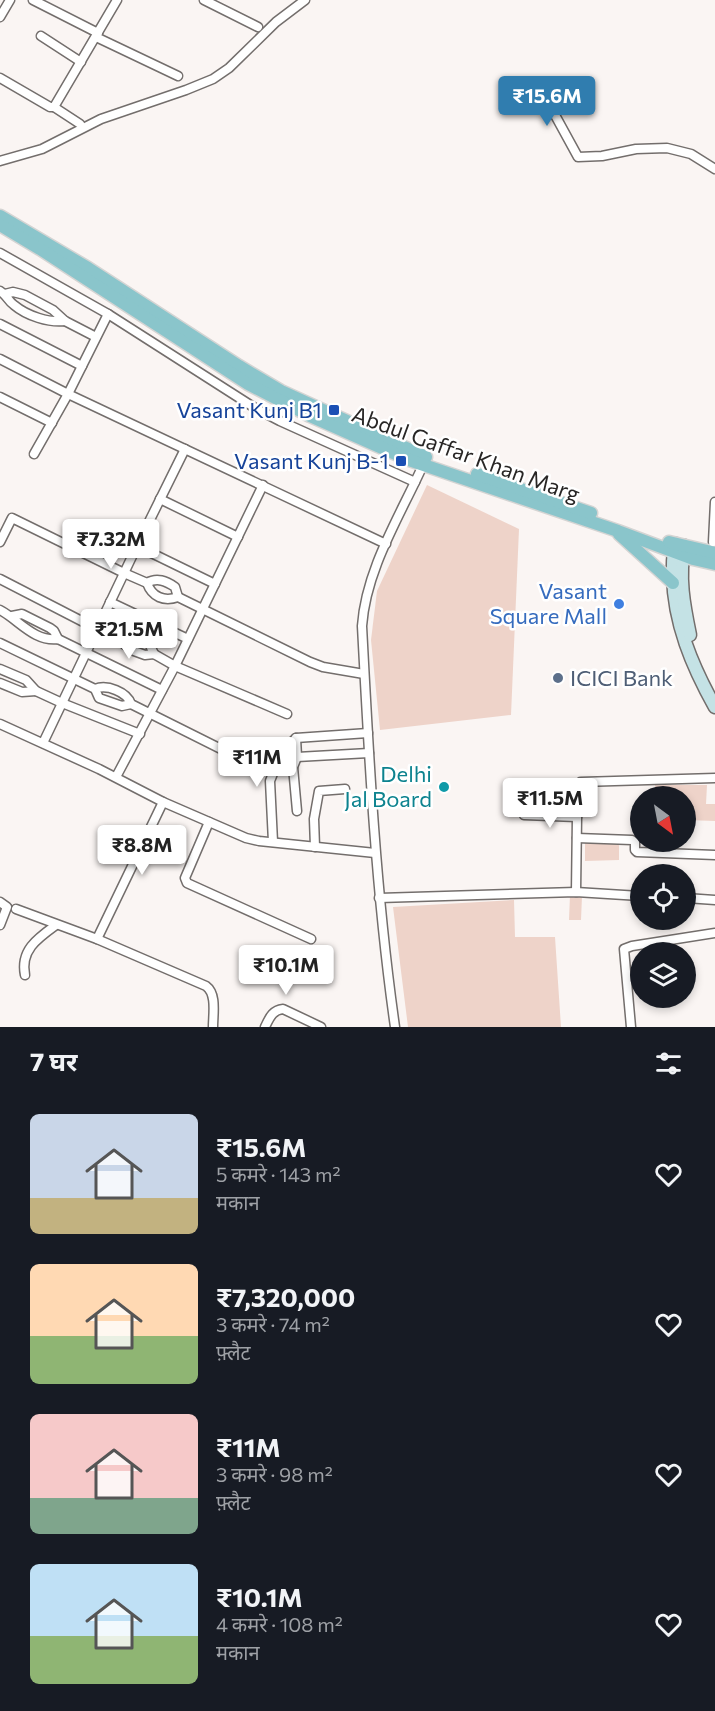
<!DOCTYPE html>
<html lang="hi">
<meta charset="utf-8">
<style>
:root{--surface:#171b24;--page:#20242c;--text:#f1f3f6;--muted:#9ea1a6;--accent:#307daf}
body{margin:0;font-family:Commissioner,"Noto Sans Devanagari",sans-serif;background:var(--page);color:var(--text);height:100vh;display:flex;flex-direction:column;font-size:22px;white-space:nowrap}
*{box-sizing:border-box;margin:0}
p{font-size:20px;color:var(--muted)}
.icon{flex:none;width:33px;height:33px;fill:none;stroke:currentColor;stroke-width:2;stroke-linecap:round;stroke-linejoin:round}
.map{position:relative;height:1027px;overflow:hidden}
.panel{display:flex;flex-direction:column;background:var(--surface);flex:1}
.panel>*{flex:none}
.needle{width:39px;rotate:148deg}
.tools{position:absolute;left:630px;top:786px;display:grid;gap:12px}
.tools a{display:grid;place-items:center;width:66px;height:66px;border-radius:50%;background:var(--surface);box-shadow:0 3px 9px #0003;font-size:30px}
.price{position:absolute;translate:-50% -51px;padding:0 14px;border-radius:6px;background:#fff;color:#222;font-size:20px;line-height:39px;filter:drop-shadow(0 2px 3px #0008)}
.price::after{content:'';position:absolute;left:50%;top:36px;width:18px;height:14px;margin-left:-9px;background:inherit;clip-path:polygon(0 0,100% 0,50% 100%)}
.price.selected{background:var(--accent);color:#fff}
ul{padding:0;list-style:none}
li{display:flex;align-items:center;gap:18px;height:150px;padding:0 30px}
li span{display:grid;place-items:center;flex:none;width:168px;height:120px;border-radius:9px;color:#555}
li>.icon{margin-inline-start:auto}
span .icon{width:72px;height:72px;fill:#fffc;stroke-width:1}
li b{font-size:26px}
h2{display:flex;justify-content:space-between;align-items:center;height:72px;padding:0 30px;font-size:26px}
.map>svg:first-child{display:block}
</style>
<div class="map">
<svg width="715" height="1027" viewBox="0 0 715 1027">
<rect width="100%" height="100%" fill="#faf5f3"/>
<g fill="#eed3c9">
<path d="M427,485L519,529L511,715L380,730L371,640L377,591Z"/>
<path d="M655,785H707L706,804H715V821L686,820V796H651V794L655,793Z"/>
<path d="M585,835H619V860L585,861Z"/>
<path d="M570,895L582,896L581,920H569Z"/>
<path d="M514,900L515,937H555L561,1027H408L393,907Z"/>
</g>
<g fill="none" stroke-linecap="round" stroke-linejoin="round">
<g stroke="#736e6c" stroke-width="11">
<g id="street">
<path d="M33,0L98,33"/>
<path d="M204,0L258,27"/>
<path d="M0,17L10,0"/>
<path d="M41,36L81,62"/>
<path d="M96,37L178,76"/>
<path d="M0,78L50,107H54L117,0"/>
<path d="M538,84L578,157L602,156L636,149L667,148L691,154L715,169"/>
<path d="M54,107L80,124"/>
<path d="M0,161L42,149L101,119L186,90L213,79L229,68L276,22L305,0"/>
<path d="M0,253L108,314L255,408L280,421L415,482"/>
<path d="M0,291C7,295 8,301 14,305C27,316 49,323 65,321"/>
<path d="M5,294L13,292L25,295L53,310L65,321L96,337"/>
<path d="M0,324L82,366"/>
<path d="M0,359L68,394L386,544"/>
<path d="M0,397L52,423"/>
<path d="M34,454L68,394L108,314"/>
<path d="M160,499L238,537"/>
<path d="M0,542L12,518L124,573L147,583C157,577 166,581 175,587L178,597"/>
<path d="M713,542L715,502"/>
<path d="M137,546L215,584"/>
<path d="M0,579L97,629L121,637L129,634L134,635L149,643L154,654"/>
<path d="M147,583C152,597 164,602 178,597L310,662L323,667L364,674"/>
<path d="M110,602L188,639"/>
<path d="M0,610C19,620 34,642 58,639L162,690"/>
<path d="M12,616L22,614L50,628L54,631L58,639"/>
<path d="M121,637L125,645L134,651L145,655L154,654L175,666L287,714"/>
<path d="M0,643L95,689L99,698L122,706L131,704"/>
<path d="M0,669L26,680L36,691L62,703L140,734"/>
<path d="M0,683L22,692L36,691"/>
<path d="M95,689C107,684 127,692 131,704L261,769"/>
<path d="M0,724L99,769L163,802L246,838L259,841L375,853"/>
<path d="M368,733L296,738L283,751L297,757L369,753"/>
<path d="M296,738L297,757L293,767L297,811"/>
<path d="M43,743L137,546L185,449"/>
<path d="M116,777L175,666L263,485"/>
<path d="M524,815L577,817"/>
<path d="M209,822L185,878L187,883L311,939"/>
<path d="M577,838L632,840L635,842V850L637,852L715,855"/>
<path d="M273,842L270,781L274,771L293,767"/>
<path d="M315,847L314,819L319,791L345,789"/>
<path d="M576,892L577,817L581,782L715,778"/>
<path d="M379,898L576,892L640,896"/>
<path d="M686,898L715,900"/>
<path d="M0,902L7,907L0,925"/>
<path d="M16,909L97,939L206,986C217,994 213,1014 213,1027"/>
<path d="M97,939L163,802"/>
<path d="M25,975C20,950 38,938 56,925"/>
<path d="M265,1027C269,1019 272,1010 283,1009L321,1027"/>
<path d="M395,1027C376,894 369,760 362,626C366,569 400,516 423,465"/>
<path d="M631,1027L624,949L632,946L715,933"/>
</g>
</g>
<g stroke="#736e6c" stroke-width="15">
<g id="secondary">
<path d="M676,544C672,554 673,565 673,576C674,623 692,666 715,707"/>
<path d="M685,546C678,576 684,606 690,635"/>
</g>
</g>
<g stroke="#d4d4d3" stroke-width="15">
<g id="primary">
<path d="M0,216L88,268L239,366L281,391L426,457"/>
<path d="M0,225L40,249L248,384L310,416L409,460L618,531L693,559L715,564"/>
<path d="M477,474L591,513"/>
<path d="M619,534L673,583"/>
<path d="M669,542L715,553"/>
</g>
</g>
<use href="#street" stroke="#fff" stroke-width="8"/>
<use href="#secondary" stroke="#c4e2e5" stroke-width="12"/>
<use href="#primary" stroke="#8ac5cb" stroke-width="12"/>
</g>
<g fill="#1a4fb4" stroke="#fff" stroke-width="2">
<rect x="328" y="404" width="12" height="12" rx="3"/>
<rect x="395" y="455" width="12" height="12" rx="3"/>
</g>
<circle fill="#3f7fe0" stroke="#fff" stroke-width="2" cx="619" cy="604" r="6"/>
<circle fill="#5c6f8a" stroke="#fff" stroke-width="2" cx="558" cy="678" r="6"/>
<circle fill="#0f9aa8" stroke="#fff" stroke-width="2" cx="444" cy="787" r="6"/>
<g text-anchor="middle" stroke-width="5" stroke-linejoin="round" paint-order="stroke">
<g font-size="22" fill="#164399" stroke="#fff" text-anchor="end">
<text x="322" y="418">Vasant Kunj B1</text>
<text x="389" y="469">Vasant Kunj B-1</text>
</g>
<g font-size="22" fill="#282625" stroke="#fff">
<text transform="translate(466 454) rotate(20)" y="8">Abdul Gaffar Khan Marg</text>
</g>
<g font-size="22" fill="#366cbe" stroke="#fff" text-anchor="end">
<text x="607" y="599">Vasant<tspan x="607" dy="25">Square Mall</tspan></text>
</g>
<g font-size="22" fill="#4e5e75" stroke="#fff" text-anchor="start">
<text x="570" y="686">ICICI Bank</text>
</g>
<g font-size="22" fill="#0d838f" stroke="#fff" text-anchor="end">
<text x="432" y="782">Delhi<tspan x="432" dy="25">Jal Board</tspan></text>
</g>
</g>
</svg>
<div class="tools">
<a><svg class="needle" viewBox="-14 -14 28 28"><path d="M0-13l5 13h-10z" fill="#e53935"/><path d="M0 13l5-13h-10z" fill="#9ea1a6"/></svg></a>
<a><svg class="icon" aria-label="locate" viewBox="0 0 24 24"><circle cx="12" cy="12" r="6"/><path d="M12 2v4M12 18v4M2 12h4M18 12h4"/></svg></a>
<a><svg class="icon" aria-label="layers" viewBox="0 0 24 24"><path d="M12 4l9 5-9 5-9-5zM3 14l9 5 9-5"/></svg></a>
</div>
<b class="price selected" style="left:547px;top:127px">₹15.6M</b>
<b class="price" style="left:111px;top:570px">₹7.32M</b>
<b class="price" style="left:129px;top:660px">₹21.5M</b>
<b class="price" style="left:257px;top:788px">₹11M</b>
<b class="price" style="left:550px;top:829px">₹11.5M</b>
<b class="price" style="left:142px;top:876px">₹8.8M</b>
<b class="price" style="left:286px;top:996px">₹10.1M</b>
</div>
<section class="panel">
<h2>7 घर<svg class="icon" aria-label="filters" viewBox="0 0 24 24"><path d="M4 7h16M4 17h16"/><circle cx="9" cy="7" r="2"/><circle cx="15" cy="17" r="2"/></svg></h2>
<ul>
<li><span style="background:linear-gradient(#c9d6e8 70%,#c2b280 0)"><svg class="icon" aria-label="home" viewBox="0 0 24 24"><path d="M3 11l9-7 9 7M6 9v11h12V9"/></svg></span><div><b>₹15.6M</b><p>5 कमरे · 143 m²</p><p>मकान</p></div><svg class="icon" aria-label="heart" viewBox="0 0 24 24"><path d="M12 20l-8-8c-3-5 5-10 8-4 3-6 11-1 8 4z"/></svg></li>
<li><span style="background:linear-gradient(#ffd9b3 60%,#8fb573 0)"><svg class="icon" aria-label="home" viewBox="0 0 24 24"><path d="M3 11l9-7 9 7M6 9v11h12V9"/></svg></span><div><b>₹7,320,000</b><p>3 कमरे · 74 m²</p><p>फ़्लैट</p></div><svg class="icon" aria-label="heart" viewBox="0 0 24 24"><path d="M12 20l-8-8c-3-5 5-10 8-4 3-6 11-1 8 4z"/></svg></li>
<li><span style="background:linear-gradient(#f6c9c9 70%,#7fa58c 0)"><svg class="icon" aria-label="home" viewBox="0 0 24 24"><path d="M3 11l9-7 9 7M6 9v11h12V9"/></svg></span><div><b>₹11M</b><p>3 कमरे · 98 m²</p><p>फ़्लैट</p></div><svg class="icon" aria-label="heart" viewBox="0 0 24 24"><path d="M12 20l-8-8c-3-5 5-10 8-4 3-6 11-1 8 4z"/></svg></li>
<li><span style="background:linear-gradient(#bfe0f5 60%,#8fb573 0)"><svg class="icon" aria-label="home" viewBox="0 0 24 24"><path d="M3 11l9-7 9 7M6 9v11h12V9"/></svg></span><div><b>₹10.1M</b><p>4 कमरे · 108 m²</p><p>मकान</p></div><svg class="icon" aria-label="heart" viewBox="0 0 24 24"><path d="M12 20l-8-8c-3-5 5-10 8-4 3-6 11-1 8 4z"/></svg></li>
</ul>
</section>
